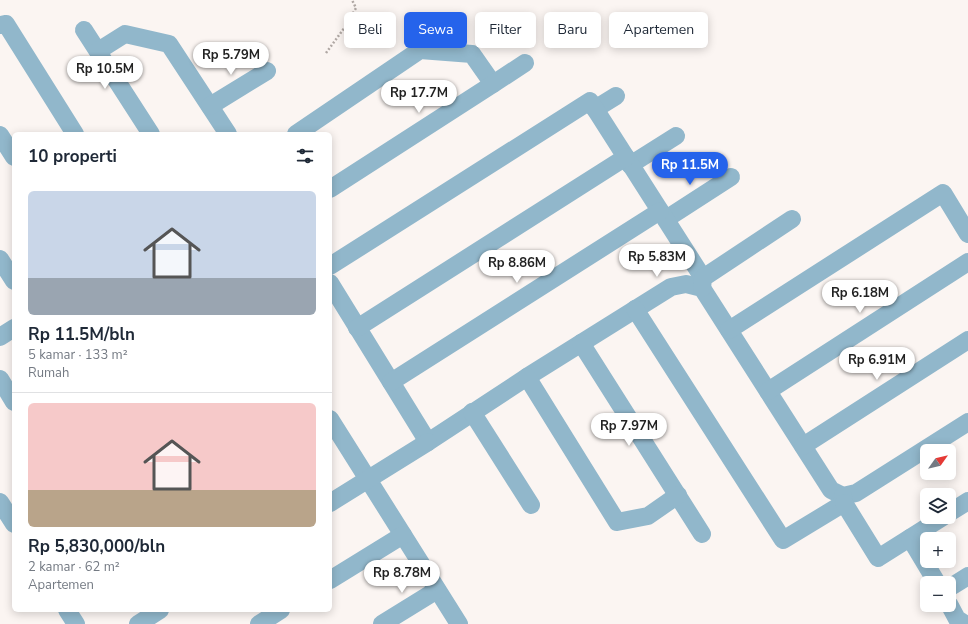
<!DOCTYPE html>
<html lang="id">
<meta charset="utf-8">
<style>
:root{--surface:#fff;--page:#f6f6f7;--text:#1f2937;--muted:#747a83;--line:#e0e1e3;--accent:#2563eb}
body{margin:0;font-family:"Nunito Sans",sans-serif;background:var(--page);color:var(--text);height:100vh;display:flex;flex-direction:column;font-size:15px;white-space:nowrap}
*{box-sizing:border-box;margin:0}
p{font-size:13px;color:var(--muted)}
.icon{flex:none;width:22px;height:22px;fill:none;stroke:currentColor;stroke-width:2;stroke-linecap:round;stroke-linejoin:round}
.map{position:relative;flex:1;overflow:hidden}
.side{position:absolute;left:12px;top:132px;width:320px;height:480px;display:flex;flex-direction:column;background:var(--surface);border-radius:6px;box-shadow:0 2px 10px #0003}
.side>*{flex:none}
.guide{position:absolute;left:344px;top:12px;width:380px;height:36px;display:flex;gap:8px}
.needle{width:26px;rotate:56deg}
.buttons{position:absolute;left:920px;top:444px;display:grid;gap:8px}
.buttons a{display:grid;place-items:center;width:36px;height:36px;border-radius:6px;background:var(--surface);box-shadow:0 2px 10px #0003;font-size:20px}
.price{position:absolute;translate:-50% -34px;padding:0 9px;border-radius:14px;background:#fff;color:#222;font-size:13px;line-height:26px;filter:drop-shadow(0 1px 2px #0008)}
.price::after{content:'';position:absolute;left:50%;top:24px;width:12px;height:9px;margin-left:-6px;background:inherit;clip-path:polygon(0 0,100% 0,50% 100%)}
.price.selected{background:var(--accent);color:#fff}
ul{padding:0;list-style:none}
li{display:grid;align-content:center;gap:8px;height:212px;padding:0 16px}
li+li{border-top:1px solid var(--line)}
li span{display:grid;place-items:center;height:124px;border-radius:6px;color:#555}
li>.icon{margin-inline-start:auto}
span .icon{width:72px;height:72px;fill:#fffc;stroke-width:1}
li b{font-size:17px}
h2{display:flex;justify-content:space-between;align-items:center;height:48px;padding:0 16px;font-size:17px}
.chip{padding:0 14px;border-radius:6px;background:var(--surface);box-shadow:0 2px 10px #0003;font-size:14px;line-height:36px}
.chip.selected{background:var(--accent);color:#fff}
.map>svg:first-child{display:block}
</style>
<div class="map">
<svg width="968" height="624" viewBox="0 0 968 624">
<rect width="100%" height="100%" fill="#fbf5f2"/>
<g fill="none" stroke-linecap="round" stroke-linejoin="round">
<path stroke="#b0a8a4" stroke-width="2.5" stroke-dasharray="2 2" stroke-linecap="butt" d="M326,53L345,27L356,8L352,0"/>
<g stroke="#91b7cb" stroke-width="18">
<path d="M0,25L6,24L75,134"/>
<path d="M84,30L151,134"/>
<path d="M98,51L125,34L169,44L228,134"/>
<path d="M210,106L267,71"/>
<path d="M595,109L616,96"/>
<path d="M296,134L420,50L472,54L493,84"/>
<path d="M0,135L14,157"/>
<path d="M630,165L676,136"/>
<path d="M330,189L493,84L525,63"/>
<path d="M666,219L731,177"/>
<path d="M0,259L14,281"/>
<path d="M330,266L590,101L703,278"/>
<path d="M330,283L428,442L527,377L671,287L686,284L702,288L831,490L843,496L856,493L968,422"/>
<path d="M702,288L703,278L792,219"/>
<path d="M635,309L783,540L844,503L843,496"/>
<path d="M357,328L626,157"/>
<path d="M729,330L943,193L968,234"/>
<path d="M0,337L14,328"/>
<path d="M581,343L702,534"/>
<path d="M527,377L617,522L648,516L678,495"/>
<path d="M0,379L14,402"/>
<path d="M391,382L660,211"/>
<path d="M768,391L968,262"/>
<path d="M472,412L531,505"/>
<path d="M330,419L459,624"/>
<path d="M803,446L968,340"/>
<path d="M0,502L14,524"/>
<path d="M330,503L428,442"/>
<path d="M844,503L878,558L943,517"/>
<path d="M949,513L968,501"/>
<path d="M910,538L937,583"/>
<path d="M330,580L403,535"/>
<path d="M949,588L968,576"/>
<path d="M949,604L957,619L965,624"/>
<path d="M67,610L76,624"/>
<path d="M138,624L160,610"/>
<path d="M259,624L281,610"/>
<path d="M382,624L437,590"/>
</g>
</g>
</svg>
<div class="buttons">
<a><svg class="needle" viewBox="-14 -14 28 28"><path d="M0-13l5 13h-10z" fill="#e53935"/><path d="M0 13l5-13h-10z" fill="#747a83"/></svg></a>
<a><svg class="icon" aria-label="layers" viewBox="0 0 24 24"><path d="M12 4l9 5-9 5-9-5zM3 14l9 5 9-5"/></svg></a>
<a>+</a>
<a>−</a>
</div>
<b class="price" style="left:231px;top:76px">Rp 5.79M</b>
<b class="price" style="left:105px;top:90px">Rp 10.5M</b>
<b class="price" style="left:419px;top:114px">Rp 17.7M</b>
<b class="price selected" style="left:690px;top:186px">Rp 11.5M</b>
<b class="price" style="left:657px;top:278px">Rp 5.83M</b>
<b class="price" style="left:517px;top:284px">Rp 8.86M</b>
<b class="price" style="left:860px;top:314px">Rp 6.18M</b>
<b class="price" style="left:877px;top:381px">Rp 6.91M</b>
<b class="price" style="left:629px;top:447px">Rp 7.97M</b>
<b class="price" style="left:402px;top:594px">Rp 8.78M</b>
<div class="guide">
<a class="chip">Beli</a>
<a class="chip selected">Sewa</a>
<a class="chip">Filter</a>
<a class="chip">Baru</a>
<a class="chip">Apartemen</a>
</div>
<section class="side">
<h2>10 properti<svg class="icon" aria-label="filters" viewBox="0 0 24 24"><path d="M4 7h16M4 17h16"/><circle cx="9" cy="7" r="2"/><circle cx="15" cy="17" r="2"/></svg></h2>
<ul>
<li><span style="background:linear-gradient(#c9d6e8 70%,#9aa5b1 0)"><svg class="icon" aria-label="home" viewBox="0 0 24 24"><path d="M3 11l9-7 9 7M6 9v11h12V9"/></svg></span><div><b>Rp 11.5M/bln</b><p>5 kamar · 133 m²</p><p>Rumah</p></div></li>
<li><span style="background:linear-gradient(#f6c9c9 70%,#b9a48a 0)"><svg class="icon" aria-label="home" viewBox="0 0 24 24"><path d="M3 11l9-7 9 7M6 9v11h12V9"/></svg></span><div><b>Rp 5,830,000/bln</b><p>2 kamar · 62 m²</p><p>Apartemen</p></div></li>
</ul>
</section>
</div>
